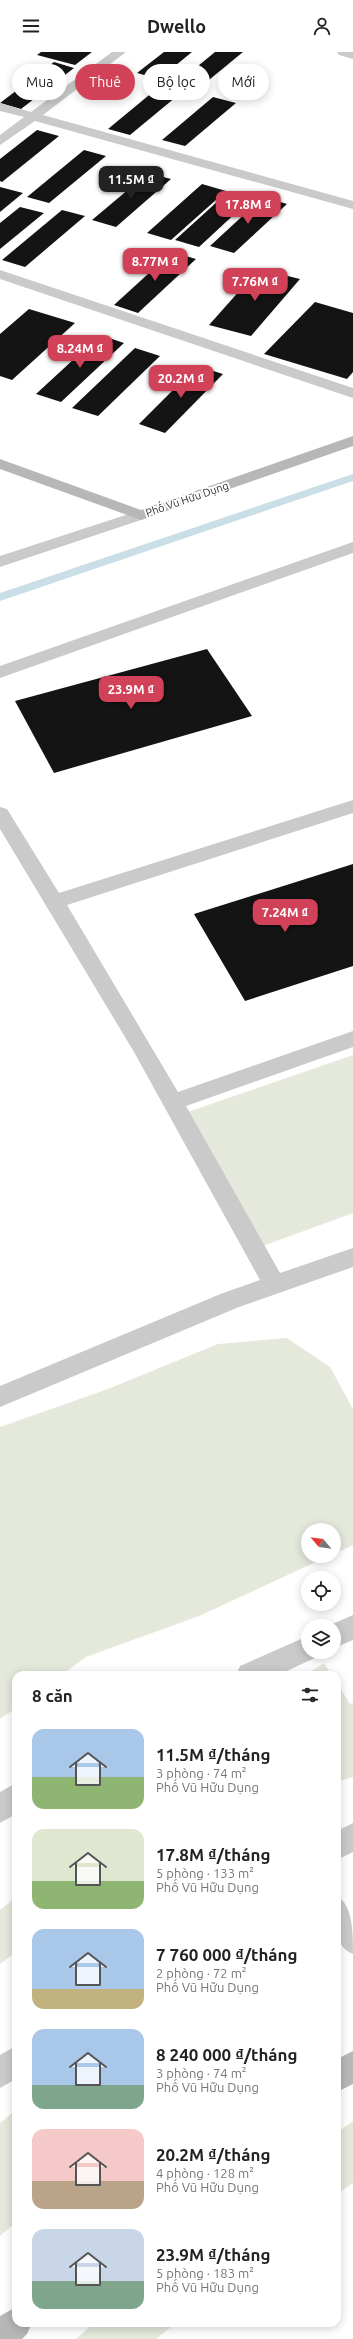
<!DOCTYPE html>
<html lang="vi">
<meta charset="utf-8">
<style>
:root{--surface:#fff;--page:#f2f2f2;--text:#222;--muted:#767676;--accent:#d14259}
body{margin:0;font-family:Ubuntu,sans-serif;background:var(--page);color:var(--text);height:100vh;display:flex;flex-direction:column;font-size:15px;white-space:nowrap}
*{box-sizing:border-box;margin:0}
p{font-size:13px;color:var(--muted)}
.icon{flex:none;width:22px;height:22px;fill:none;stroke:currentColor;stroke-width:2;stroke-linecap:round;stroke-linejoin:round}
.map{position:relative;flex:1;overflow:hidden}
.drawer{position:absolute;left:12px;top:1619px;width:329px;height:656px;display:flex;flex-direction:column;background:var(--surface);border-radius:12px;box-shadow:0 2px 10px #0003}
.drawer>*{flex:none}
.guide{position:absolute;left:12px;top:12px;width:329px;height:36px;display:flex;gap:8px}
.needle{width:26px;rotate:299deg}
.buttons{position:absolute;left:301px;top:1471px;display:grid;gap:8px}
.buttons a{display:grid;place-items:center;width:40px;height:40px;border-radius:50%;background:var(--surface);box-shadow:0 2px 10px #0003;font-size:20px}
.price{position:absolute;translate:-50% -34px;padding:0 9px;border-radius:8px;background:var(--accent);color:#fff;font-size:13px;line-height:26px;filter:drop-shadow(0 1px 2px #0008)}
.price::after{content:'';position:absolute;left:50%;top:24px;width:12px;height:9px;margin-left:-6px;background:inherit;clip-path:polygon(0 0,100% 0,50% 100%)}
.price.current{background:#222;color:#fff}
ul{padding:0;list-style:none}
li{display:flex;align-items:center;gap:12px;height:100px;padding:0 20px}
li span{display:grid;place-items:center;flex:none;width:112px;height:80px;border-radius:12px;color:#555}
li>.icon{margin-inline-start:auto}
span .icon{width:48px;height:48px;fill:#fffc;stroke-width:1}
li b{font-size:17px}
h2{display:flex;justify-content:space-between;align-items:center;height:48px;padding:0 20px;font-size:17px}
.tag{padding:0 14px;border-radius:18px;background:var(--surface);box-shadow:0 2px 10px #0003;font-size:14px;line-height:36px}
.tag.current{background:var(--accent);color:#fff}
header{display:flex;justify-content:space-between;align-items:center;height:52px;padding:0 20px;background:var(--surface);font-size:18px;font-weight:700}
.map>svg:first-child{display:block}
</style>
<header><svg class="icon" aria-label="menu" viewBox="0 0 24 24"><path d="M4 6h16M4 12h16M4 18h16"/></svg>Dwello<svg class="icon" aria-label="person" viewBox="0 0 24 24"><circle cx="12" cy="8" r="4"/><path d="M4 21q1-7 8-7t8 7"/></svg></header>
<div class="map">
<svg width="353" height="2287" viewBox="0 0 353 2287">
<rect width="100%" height="100%" fill="#fff"/>
<g fill="#e4e9dc">
<path d="M353,1003V1161L252,1198L179,1063Z"/>
<path d="M287,1286L330,1315L353,1357V1493L334,1502V1478H308V1504H329L199,1564L86,1605L61,1623H16V1656L0,1667V1375L108,1337L218,1292Z"/>
<path d="M324,1611L332,1623H305Z"/>
<path d="M337,1631L350,1652L353,1651V1725L340,1729L337,1728Z"/>
<path d="M16,1845V1900L0,1912V1858Z"/>
<path d="M16,2058V2170L0,2184V2071Z"/>
<path d="M353,2069V2131L337,2142V2081Z"/>
<path d="M94,2271H176L156,2287H76Z"/>
</g>
<g fill="none" stroke-linecap="round" stroke-linejoin="round">
<path fill="#cadee7" fill-rule="evenodd" d="M353,422V429L0,549V541Z"/>
</g>
<g fill="#141414">
<path d="M41,0H92L75,13L37,3Z"/>
<path d="M164,0H192L159,27L137,21Z"/>
<path d="M215,0H243L198,37L176,32Z"/>
<path d="M54,10L74,16L21,57L0,51Z"/>
<path d="M160,34L182,40L130,83L108,77Z"/>
<path d="M213,45L236,51L185,94L162,88Z"/>
<path d="M37,78L59,84L2,130L0,129V107Z"/>
<path d="M84,98L106,104L49,151L27,145Z"/>
<path d="M148,121L171,127L116,175L92,168Z"/>
<path d="M202,132L226,139L171,188L147,181Z"/>
<path d="M0,135L23,141L0,160Z"/>
<path d="M229,139L253,145L199,195L175,188Z"/>
<path d="M263,145L287,152L234,201L210,194Z"/>
<path d="M20,155L44,161L0,197V171Z"/>
<path d="M62,158L85,164L25,215L2,208Z"/>
<path d="M172,200L196,207L138,261L114,253Z"/>
<path d="M259,217L300,227L251,284L209,273Z"/>
<path d="M315,250L353,261V320L347,327L264,302Z"/>
<path d="M29,257L75,271L12,328L0,324V282Z"/>
<path d="M100,283L124,291L61,350L36,342Z"/>
<path d="M135,296L160,304L98,364L72,356Z"/>
<path d="M197,314L223,322L165,381L139,372Z"/>
<path d="M207,597L252,664L54,721L15,649Z"/>
<path d="M353,812V914L245,949L194,862Z"/>
</g>
<g fill="none" stroke-linecap="round" stroke-linejoin="round">
<g fill="#cacaca" fill-rule="evenodd">
<path d="M353,490V501L0,626V614Z"/>
<path d="M353,748V761L67,853L178,1040L353,979V995L186,1054L280,1221L353,1196V1215L239,1255L0,1355V1334L223,1241L260,1228L134,1000L0,777V755L7,757L59,841Z"/>
<path d="M353,1563V1588L334,1596V1574H328Z"/>
<path d="M308,1584V1600H319L317,1605L278,1623H236L240,1614Z"/>
<path d="M16,1731V1762L0,1771V1740Z"/>
<path d="M353,1771V1800L337,1808V1779Z"/>
<path d="M337,1844C353,1853 353,1881 353,1902C330,1893 337,1865 337,1844Z"/>
<path d="M16,1994V2027L0,2036V2003Z"/>
</g>
<g fill="#cacaca" fill-rule="evenodd">
<path d="M112,0H126L43,63L353,149V157L35,69L0,93V83L24,65L0,59V51L31,60Z"/>
<path d="M337,0H353V7L339,3Z"/>
<path d="M0,218L353,336V346L0,227Z"/>
<path d="M141,458L147,460L149,463L147,466L0,515V504Z"/>
</g>
<g fill="#b7b7b7" fill-rule="evenodd">
<path d="M353,384V394L141,468L0,417V407L141,458Z"/>
<path d="M353,1999V2032L337,2040V2007Z"/>
<path d="M16,2255V2271H32L27,2282L22,2287H0V2264Z"/>
</g>
</g>
<g text-anchor="middle" stroke-width="4" stroke-linejoin="round" paint-order="stroke">
<g font-size="11" fill="#2d2d2d" stroke="#fff">
<text transform="translate(187 447) rotate(-19)" y="4">Phố Vũ Hữu Dụng</text>
</g>
</g>
</svg>
<div class="buttons">
<a><svg class="needle" viewBox="-14 -14 28 28"><path d="M0-13l5 13h-10z" fill="#e53935"/><path d="M0 13l5-13h-10z" fill="#767676"/></svg></a>
<a><svg class="icon" aria-label="locate" viewBox="0 0 24 24"><circle cx="12" cy="12" r="6"/><path d="M12 2v4M12 18v4M2 12h4M18 12h4"/></svg></a>
<a><svg class="icon" aria-label="layers" viewBox="0 0 24 24"><path d="M12 4l9 5-9 5-9-5zM3 14l9 5 9-5"/></svg></a>
</div>
<b class="price current" style="left:131px;top:148px">11.5M ₫</b>
<b class="price" style="left:248px;top:173px">17.8M ₫</b>
<b class="price" style="left:155px;top:230px">8.77M ₫</b>
<b class="price" style="left:255px;top:250px">7.76M ₫</b>
<b class="price" style="left:80px;top:317px">8.24M ₫</b>
<b class="price" style="left:181px;top:347px">20.2M ₫</b>
<b class="price" style="left:131px;top:658px">23.9M ₫</b>
<b class="price" style="left:285px;top:881px">7.24M ₫</b>
<div class="guide">
<a class="tag">Mua</a>
<a class="tag current">Thuê</a>
<a class="tag">Bộ lọc</a>
<a class="tag">Mới</a>
</div>
<section class="drawer">
<h2>8 căn<svg class="icon" aria-label="filters" viewBox="0 0 24 24"><path d="M4 7h16M4 17h16"/><circle cx="9" cy="7" r="2"/><circle cx="15" cy="17" r="2"/></svg></h2>
<ul>
<li><span style="background:linear-gradient(#a9c7e8 60%,#8fb573 0)"><svg class="icon" aria-label="home" viewBox="0 0 24 24"><path d="M3 11l9-7 9 7M6 9v11h12V9"/></svg></span><div><b>11.5M ₫/tháng</b><p>3 phòng · 74 m²</p><p>Phố Vũ Hữu Dụng</p></div></li>
<li><span style="background:linear-gradient(#dfe7d0 65%,#8fb573 0)"><svg class="icon" aria-label="home" viewBox="0 0 24 24"><path d="M3 11l9-7 9 7M6 9v11h12V9"/></svg></span><div><b>17.8M ₫/tháng</b><p>5 phòng · 133 m²</p><p>Phố Vũ Hữu Dụng</p></div></li>
<li><span style="background:linear-gradient(#a9c7e8 75%,#c2b280 0)"><svg class="icon" aria-label="home" viewBox="0 0 24 24"><path d="M3 11l9-7 9 7M6 9v11h12V9"/></svg></span><div><b>7 760 000 ₫/tháng</b><p>2 phòng · 72 m²</p><p>Phố Vũ Hữu Dụng</p></div></li>
<li><span style="background:linear-gradient(#a9c7e8 70%,#7fa58c 0)"><svg class="icon" aria-label="home" viewBox="0 0 24 24"><path d="M3 11l9-7 9 7M6 9v11h12V9"/></svg></span><div><b>8 240 000 ₫/tháng</b><p>3 phòng · 74 m²</p><p>Phố Vũ Hữu Dụng</p></div></li>
<li><span style="background:linear-gradient(#f6c9c9 65%,#b9a48a 0)"><svg class="icon" aria-label="home" viewBox="0 0 24 24"><path d="M3 11l9-7 9 7M6 9v11h12V9"/></svg></span><div><b>20.2M ₫/tháng</b><p>4 phòng · 128 m²</p><p>Phố Vũ Hữu Dụng</p></div></li>
<li><span style="background:linear-gradient(#c9d6e8 65%,#7fa58c 0)"><svg class="icon" aria-label="home" viewBox="0 0 24 24"><path d="M3 11l9-7 9 7M6 9v11h12V9"/></svg></span><div><b>23.9M ₫/tháng</b><p>5 phòng · 183 m²</p><p>Phố Vũ Hữu Dụng</p></div></li>
</ul>
</section>
</div>
